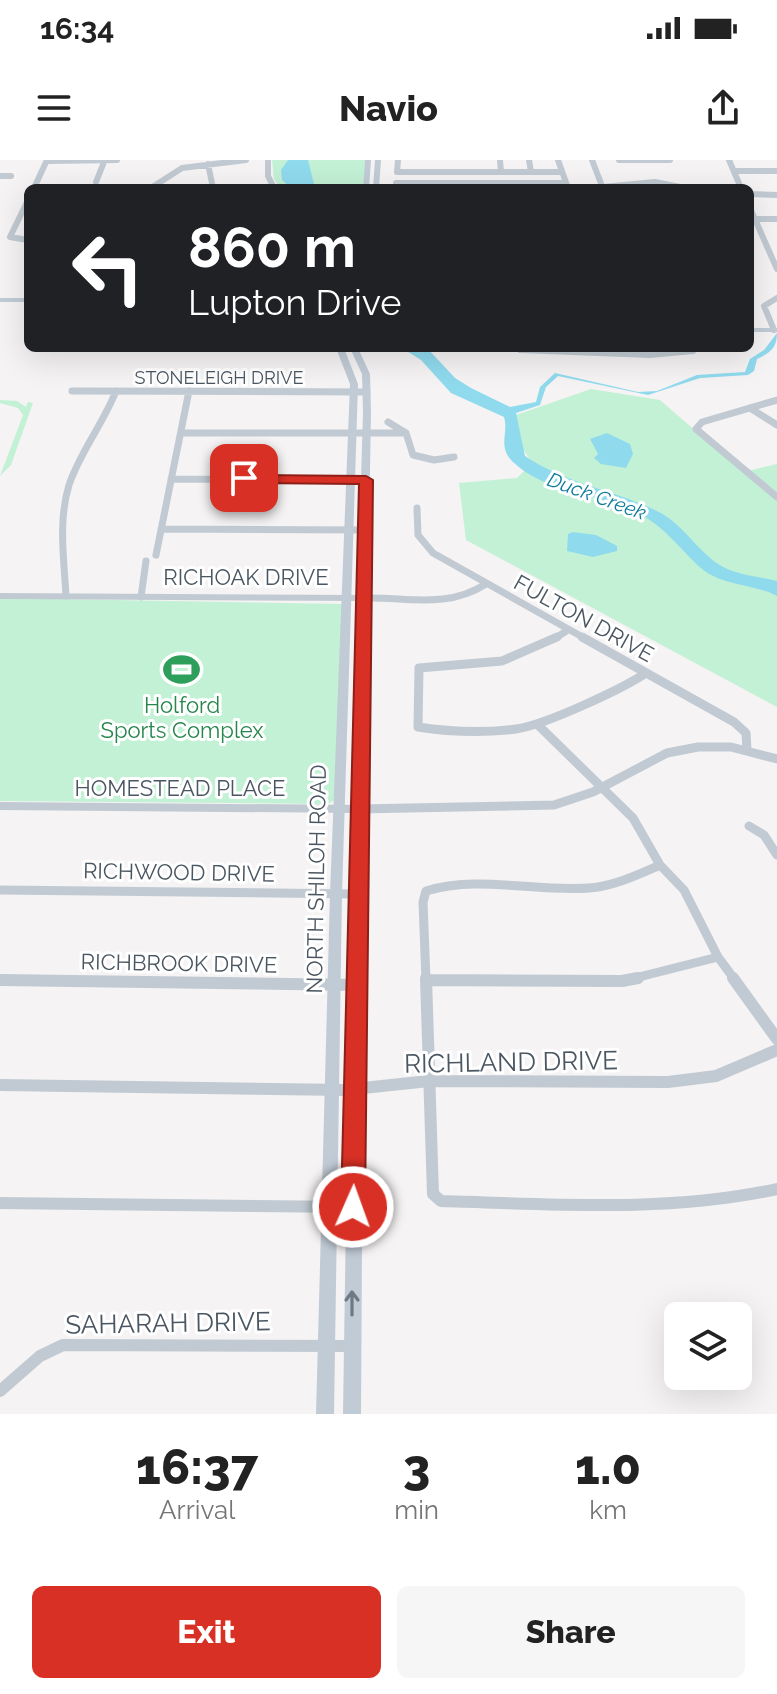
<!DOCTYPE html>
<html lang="en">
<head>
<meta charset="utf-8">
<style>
  :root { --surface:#fff; --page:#f6f6f6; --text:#222; --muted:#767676; --accent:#d93025 }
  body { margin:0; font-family:Raleway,sans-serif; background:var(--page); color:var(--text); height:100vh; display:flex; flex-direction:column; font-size:30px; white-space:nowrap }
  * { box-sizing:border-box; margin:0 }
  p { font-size:26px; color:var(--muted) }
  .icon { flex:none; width:44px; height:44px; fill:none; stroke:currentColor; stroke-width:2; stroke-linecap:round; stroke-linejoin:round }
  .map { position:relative; height:1254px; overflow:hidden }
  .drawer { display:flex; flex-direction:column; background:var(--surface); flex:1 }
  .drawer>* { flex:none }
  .banner { position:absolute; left:24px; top:24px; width:730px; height:168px; border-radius:12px; box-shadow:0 8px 32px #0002; background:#202124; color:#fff; overflow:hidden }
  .fabs { position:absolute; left:664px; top:1142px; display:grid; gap:16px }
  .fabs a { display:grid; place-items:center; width:88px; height:88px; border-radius:12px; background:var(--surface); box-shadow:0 8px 32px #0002; font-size:40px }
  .pin { position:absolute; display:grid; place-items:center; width:68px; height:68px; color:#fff; margin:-34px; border-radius:16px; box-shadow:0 4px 12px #0006 }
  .me { position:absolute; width:88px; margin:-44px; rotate:2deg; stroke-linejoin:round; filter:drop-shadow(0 0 6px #0008) }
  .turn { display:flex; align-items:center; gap:28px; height:168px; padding:0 32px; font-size:36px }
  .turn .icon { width:104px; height:104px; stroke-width:2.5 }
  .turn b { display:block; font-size:56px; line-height:68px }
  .eta { display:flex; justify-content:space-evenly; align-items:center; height:136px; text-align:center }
  .eta b { font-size:48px; font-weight:800; line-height:56px }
  .action { display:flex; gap:16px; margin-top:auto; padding:16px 32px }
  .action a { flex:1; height:92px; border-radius:12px; background:var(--accent); color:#fff; font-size:32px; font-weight:800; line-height:92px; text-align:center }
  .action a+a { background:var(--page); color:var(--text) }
  .status { display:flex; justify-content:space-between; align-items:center; height:56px; padding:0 40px; background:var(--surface); direction:ltr }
  .status svg { height:22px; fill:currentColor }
  header { display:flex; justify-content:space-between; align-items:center; height:104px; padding:0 32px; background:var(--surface); font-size:36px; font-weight:800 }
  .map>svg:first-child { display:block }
  .green { fill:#c3f1d5 }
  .water { fill:#90daee }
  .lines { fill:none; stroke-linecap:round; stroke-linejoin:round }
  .minor-far3 { stroke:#c1cad2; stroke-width:6 }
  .minor-far2 { stroke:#c1cad2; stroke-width:7 }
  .minor-far1 { stroke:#c1cad2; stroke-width:9 }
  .minor { stroke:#c1cad2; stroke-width:12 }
  .tertiary { fill:#c1cad2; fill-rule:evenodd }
  .secondary { fill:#c1cbd6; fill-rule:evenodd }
  .oneway { stroke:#6e7984 }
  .route { fill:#d93025; stroke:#8d1f18; stroke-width:2 }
  .labels { text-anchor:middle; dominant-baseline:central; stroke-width:6; stroke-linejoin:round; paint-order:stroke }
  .far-street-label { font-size:18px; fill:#4a5661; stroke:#fff }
  .far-water-label { font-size:20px; font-style:italic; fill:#0c7c9b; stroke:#fff }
  .street-label { font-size:22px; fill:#4a5661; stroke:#fff }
  .leisure-label { font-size:22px; fill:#27864d; stroke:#fff }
  .near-street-label { font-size:26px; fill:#4a5661; stroke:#fff }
</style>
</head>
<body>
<div class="status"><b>16:34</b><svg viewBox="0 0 49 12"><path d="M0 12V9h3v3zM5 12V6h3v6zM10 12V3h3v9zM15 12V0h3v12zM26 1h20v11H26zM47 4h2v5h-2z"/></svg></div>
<header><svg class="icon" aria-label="menu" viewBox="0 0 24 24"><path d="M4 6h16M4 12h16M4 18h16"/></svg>Navio<svg class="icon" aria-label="share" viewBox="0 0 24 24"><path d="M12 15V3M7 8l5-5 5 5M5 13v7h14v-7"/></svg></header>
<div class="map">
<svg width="777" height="1254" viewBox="0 0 777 1254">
  <rect width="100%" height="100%" fill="#f5f3f3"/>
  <path class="green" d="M272,0H365L363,28H280L274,19Z
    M591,229L660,240L743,312L777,304V547L466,380L459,323L517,318L532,303L515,276L516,255Z
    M0,240L17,241L26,247L28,242L33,243L11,305L0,316L23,255L18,248L0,243Z
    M0,438L343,444L334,640L328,644L0,641Z"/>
  <path class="water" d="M288,0H308L315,28H291L282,20L281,10Z
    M777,173C777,188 770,193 757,199L754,211L748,215L700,218L648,235L558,216L546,227L540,245L516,253L525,296C564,323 614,330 657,351C683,364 695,388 718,404C735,415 757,416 777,421V436C754,424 723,426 702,409C677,387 665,365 632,350C595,333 544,332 513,302C497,287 509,273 504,257L451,233L421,200L402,188H427L455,218L471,228L510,247L536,242L540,227L555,213L638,232L657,231L697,215L745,212L750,199L764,190Z
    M607,273L630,284L633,294L626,308L601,304L594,298L598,294L590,279Z
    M573,372L596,375L617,386V391L593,397L567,391L568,374Z"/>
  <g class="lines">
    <path class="minor-far3" d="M268,0V16L274,28
      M398,0L397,12H561
      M500,0L501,12
      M529,0L531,12
      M558,0L568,28
      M592,0L602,26
      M619,0H670
      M729,0L741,28
      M47,1L117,0
      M208,4L213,28
      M734,11H777
      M0,16H11
      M96,22L104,2
      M396,23H564
      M34,28L47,0
      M151,28L182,8L246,0
      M593,28L655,22L685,28
      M750,34L777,35
      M28,40L10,77L28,80
      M750,48L777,109
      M755,59H777
      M774,170L764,146L777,138
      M520,190L650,195L693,191"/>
    <path class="minor-far2" d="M72,231L367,232
      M777,240L702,262L696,269L777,337
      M750,248L777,265
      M388,262L406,273L413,295L434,300L454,297
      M181,273H406
      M171,319L366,320
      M417,348L418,375L433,393L586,479
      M161,369L366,370
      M156,395L189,231
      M66,436C64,399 58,361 69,325C80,292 103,264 116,231
      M141,437L146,401
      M365,438C408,437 447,449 486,424
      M554,479L568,470"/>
    <path class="minor-far1" d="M557,477L502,501L419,508L418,567C450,572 484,573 516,569C545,565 622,529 646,513
      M582,477L734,562L746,573L747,590
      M537,564L633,658L660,705L684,730L718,797L735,820
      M359,649L554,645L593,632L667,593L698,587H731L777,599
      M749,666L764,675L777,695
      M0,730L358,734
      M426,820L423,742L426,731C478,715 535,732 589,728C614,726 637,715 660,705
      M427,820H435
      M627,820L718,797"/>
    <path class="minor" d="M426,818L433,1034L441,1041C554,1044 666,1053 777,1029
      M733,818L777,879
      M0,820L358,825
      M427,820L622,821L638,818
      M0,925L344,930L429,921L668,922L716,916L777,890
      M0,1043L353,1047
      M0,1231L40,1196L63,1185L352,1186"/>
    <path class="tertiary" d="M0,433L365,435L370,438L365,441L0,439Z
      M0,642L359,645L363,646L365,649L363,652L359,653L0,650Z"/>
    <path class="secondary" d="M365,0H371L369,28H363Z
      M375,0H381L379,28H373Z
      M0,138H28V142H0Z
      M750,168H777V172H750Z
      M336,188H344L358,224L342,734L334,1254H316L330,734L350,224Z
      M350,188H358L370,214L371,252L365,595L361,1254H343L353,595L363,252L362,214Z"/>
  </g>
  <defs><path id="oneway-shaft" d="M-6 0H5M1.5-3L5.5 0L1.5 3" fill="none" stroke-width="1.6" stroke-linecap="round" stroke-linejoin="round" transform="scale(2)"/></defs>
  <use class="oneway" href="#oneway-shaft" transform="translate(352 1143) rotate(-90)"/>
  <path class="route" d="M239,315L366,316L373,320L365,1047L361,1055L353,1059L345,1055L341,1047L359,324L244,323L237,318Z"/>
  <defs>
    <symbol id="stadium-bare" viewBox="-9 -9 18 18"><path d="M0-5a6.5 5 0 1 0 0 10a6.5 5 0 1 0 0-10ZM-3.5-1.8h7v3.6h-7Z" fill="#2e9e5b" stroke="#fff" stroke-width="2.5" paint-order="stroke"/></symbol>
  </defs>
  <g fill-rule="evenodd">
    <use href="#stadium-bare" x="156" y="484" width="51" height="51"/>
  </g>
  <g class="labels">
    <g class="far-street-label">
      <text x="219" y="217">STONELEIGH DRIVE</text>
    </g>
    <g class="far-water-label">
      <text transform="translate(597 336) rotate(20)">Duck Creek</text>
    </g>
    <g class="street-label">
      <text x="246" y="417">RICHOAK DRIVE</text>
      <text transform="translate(584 458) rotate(29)">FULTON DRIVE</text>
      <text x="180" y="628">HOMESTEAD PLACE</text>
      <text transform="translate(179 712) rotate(1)">RICHWOOD DRIVE</text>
      <text transform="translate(316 719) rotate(-89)">NORTH SHILOH ROAD</text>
      <text transform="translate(179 803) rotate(1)">RICHBROOK DRIVE</text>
    </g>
    <g class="leisure-label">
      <text x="182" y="545">Holford<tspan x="182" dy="25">Sports Complex</tspan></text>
    </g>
    <g class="near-street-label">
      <text transform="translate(511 902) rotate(-1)">RICHLAND DRIVE</text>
      <text transform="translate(168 1163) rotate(-1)">SAHARAH DRIVE</text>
    </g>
  </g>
</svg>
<div class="fabs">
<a><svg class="icon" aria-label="layers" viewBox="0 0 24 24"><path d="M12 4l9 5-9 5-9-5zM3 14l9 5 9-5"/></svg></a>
</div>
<div class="pin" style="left:244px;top:318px;background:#d93025"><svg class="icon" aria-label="arrive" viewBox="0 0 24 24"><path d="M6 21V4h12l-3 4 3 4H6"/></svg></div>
<svg class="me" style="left:353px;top:1047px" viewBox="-20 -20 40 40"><circle r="17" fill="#d93025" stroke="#fff" stroke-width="3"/><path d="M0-11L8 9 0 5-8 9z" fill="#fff"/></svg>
<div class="banner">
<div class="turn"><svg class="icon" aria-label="left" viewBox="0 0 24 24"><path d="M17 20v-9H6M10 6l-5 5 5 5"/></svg><div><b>860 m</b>Lupton Drive</div></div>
</div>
</div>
<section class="drawer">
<div class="eta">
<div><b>16:37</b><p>Arrival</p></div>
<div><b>3</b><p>min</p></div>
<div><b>1.0</b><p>km</p></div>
</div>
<div class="action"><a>Exit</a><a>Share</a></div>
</section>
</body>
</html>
